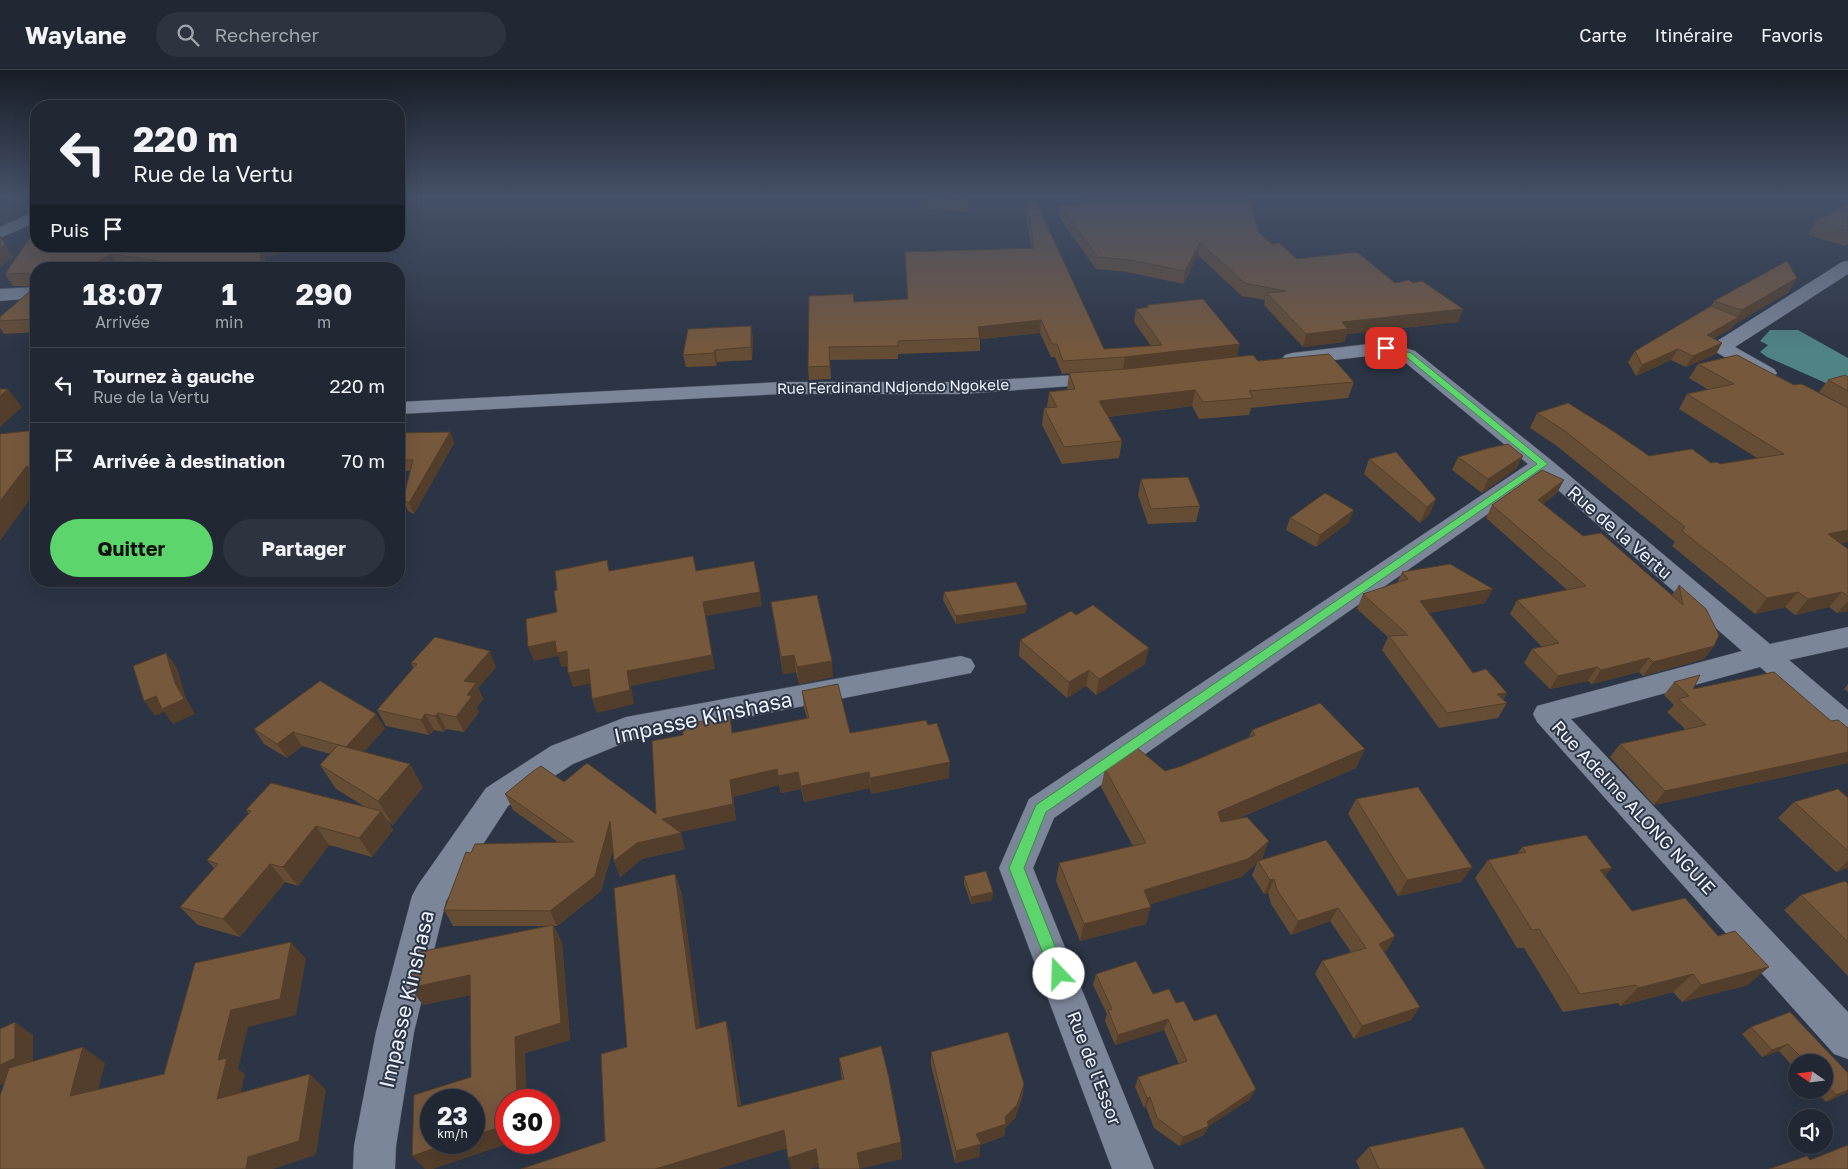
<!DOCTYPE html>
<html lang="fr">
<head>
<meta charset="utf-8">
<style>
  :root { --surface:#212834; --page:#2d3440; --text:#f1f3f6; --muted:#a2a6ac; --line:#3e444f; --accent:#5dd56d }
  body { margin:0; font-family:"Golos Text",sans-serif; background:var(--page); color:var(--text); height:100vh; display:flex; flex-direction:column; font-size:19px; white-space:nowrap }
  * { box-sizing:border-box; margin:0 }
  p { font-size:16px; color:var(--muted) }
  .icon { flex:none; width:28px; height:28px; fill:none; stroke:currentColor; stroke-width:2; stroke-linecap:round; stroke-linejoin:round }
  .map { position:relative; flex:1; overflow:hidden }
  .sheet { position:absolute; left:30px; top:192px; width:375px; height:325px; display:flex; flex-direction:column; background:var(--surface); border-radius:20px; box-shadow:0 5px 20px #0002,0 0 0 1px var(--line) }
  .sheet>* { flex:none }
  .banner { position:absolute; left:30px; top:30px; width:375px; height:152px; border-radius:20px; box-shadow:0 5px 20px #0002,0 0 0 1px var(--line); background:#212834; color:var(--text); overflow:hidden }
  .needle { width:32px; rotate:284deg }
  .tools { position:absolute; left:1788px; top:984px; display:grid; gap:10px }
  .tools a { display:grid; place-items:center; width:45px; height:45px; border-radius:50%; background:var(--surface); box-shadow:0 5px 20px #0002,0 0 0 1px var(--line); font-size:25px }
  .speed { position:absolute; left:420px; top:1019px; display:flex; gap:10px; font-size:25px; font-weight:700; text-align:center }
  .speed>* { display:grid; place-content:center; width:65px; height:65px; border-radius:50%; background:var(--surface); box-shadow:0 5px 20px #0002,0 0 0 1px var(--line); line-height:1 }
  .speed small { font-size:12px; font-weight:400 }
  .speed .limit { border:8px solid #d22; background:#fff; color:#111 }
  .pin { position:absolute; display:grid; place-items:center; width:42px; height:42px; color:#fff; margin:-21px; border-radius:10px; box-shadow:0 2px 8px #0006 }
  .me { position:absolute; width:55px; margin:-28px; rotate:339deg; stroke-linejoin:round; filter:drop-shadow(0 0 4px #0008) }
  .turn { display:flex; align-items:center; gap:18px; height:105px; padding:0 20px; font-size:22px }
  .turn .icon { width:65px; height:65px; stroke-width:2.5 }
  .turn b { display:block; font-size:35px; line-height:42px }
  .then { display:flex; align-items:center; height:48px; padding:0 20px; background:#0003; gap:10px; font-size:19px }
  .eta { display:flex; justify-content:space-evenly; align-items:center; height:85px; text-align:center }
  .eta b { font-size:30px; font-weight:700; line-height:35px }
  .action { display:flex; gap:10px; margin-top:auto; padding:10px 20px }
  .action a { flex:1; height:58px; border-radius:30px; background:var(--accent); color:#111; font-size:20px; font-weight:700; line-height:58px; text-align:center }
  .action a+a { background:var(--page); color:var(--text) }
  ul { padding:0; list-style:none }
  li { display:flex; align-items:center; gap:15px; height:75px; padding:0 20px; border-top:1px solid var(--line) }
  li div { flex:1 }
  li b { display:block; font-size:19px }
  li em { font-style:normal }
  header { display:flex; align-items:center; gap:30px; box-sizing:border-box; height:70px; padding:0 25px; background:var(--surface); border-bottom:1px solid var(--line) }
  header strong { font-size:24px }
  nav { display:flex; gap:28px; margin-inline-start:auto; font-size:18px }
  .search { width:350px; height:45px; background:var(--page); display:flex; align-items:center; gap:12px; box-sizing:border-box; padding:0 18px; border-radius:28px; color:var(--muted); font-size:19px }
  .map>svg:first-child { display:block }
  .water { fill:#4f8384 }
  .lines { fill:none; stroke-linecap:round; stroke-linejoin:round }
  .minor-casing { stroke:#48505e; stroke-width:1 }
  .minor { fill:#7b8699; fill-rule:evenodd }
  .wall { fill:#654c34 }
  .shaded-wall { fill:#533e2b }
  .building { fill:#76583d; stroke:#533e2b }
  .route { fill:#5dd56d; stroke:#3c8a47 }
  .labels { text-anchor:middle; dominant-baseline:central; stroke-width:4; stroke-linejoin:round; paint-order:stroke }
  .far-street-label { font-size:15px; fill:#eef4ff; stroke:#2c3545 }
  .street-label { font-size:18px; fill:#eef4ff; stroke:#2c3545 }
  .near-street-label { font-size:21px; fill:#eef4ff; stroke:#2c3545 }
</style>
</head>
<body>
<header>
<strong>Waylane</strong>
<div class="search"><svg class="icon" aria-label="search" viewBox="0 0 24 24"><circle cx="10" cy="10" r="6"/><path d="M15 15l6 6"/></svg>Rechercher</div>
<nav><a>Carte</a><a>Itinéraire</a><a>Favoris</a></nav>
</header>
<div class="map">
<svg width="1848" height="1099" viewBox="0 0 1848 1099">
  <rect width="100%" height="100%" fill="#2c3545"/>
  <path class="water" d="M1770,260H1798L1848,288V308L1828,314L1767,287L1760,282L1768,275L1760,271Z"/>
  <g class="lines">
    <defs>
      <path id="minor" d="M36,141V152L0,168V157Z
        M1848,191V204L1735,277L1774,299L1777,303L1774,307L1767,309L1760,307L1714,281L1711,277L1714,273L1842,192Z
        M36,217V228L0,231V219Z
        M1386,272L1415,281L1551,390L1770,574L1848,557V577L1789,590L1848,640V669L1837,665L1760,597L1571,649L1848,942V989L1834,984L1537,652L1533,644L1537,636L1548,633L1742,581L1542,406L1054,748L1033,798L1154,1099H1112L999,798L1029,729L1528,394L1401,289L1385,284L1292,295L1285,293L1282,289L1285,285L1292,283Z
        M1106,303L1113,305L1116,309L1113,313L962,324H782L399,344V332L782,312H962Z
        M961,586L971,589L975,596L971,603L631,670L573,694L508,736L446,831L414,962L396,1076L395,1099H353L354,1076L376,962L412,826L418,815L486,718L551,676L626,647Z"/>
    </defs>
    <use href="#minor" class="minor-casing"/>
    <use href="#minor" class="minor"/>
  </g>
  <path class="wall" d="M925,127H974L967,142L925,138Z
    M1026,127H1034L1104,279L1151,276L1134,252L1136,239L1147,238V235L1237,287L1354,312L1348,328L1251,338L1249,345L1199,349L1192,336L1108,347L1122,371L1119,388L1062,394L1042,355L1044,338H1047L1049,322L1067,320L1069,303L1062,304L1055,287H1051L1040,263L980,269V281L898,284V289L830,290L831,309L809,310L808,297L854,232L907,229L905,182L1031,178L1025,137Z
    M1060,136L1258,162L1272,174L1297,189L1395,213H1413L1463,239L1458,252L1347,264L1344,272L1303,277L1264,235L1265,230L1242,226L1198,185L1183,214L1128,202L1096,199L1059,147Z
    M1848,136V174L1845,176L1808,165L1816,151Z
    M36,159L291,182L266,186V199H136L118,196L36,199V262L4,264L0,258V247L36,216H13L5,204Z
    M1789,222L1735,254L1732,258L1714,268L1722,273L1716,284L1686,297L1671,290L1636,306L1628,292L1635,281L1711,237L1714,231Z
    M751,256L753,268L752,290L717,292L716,296L686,297L683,285Z
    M1737,285L1840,474L1848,479V541L1837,543L1829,537L1795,545L1785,537L1755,544L1672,476L1675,472L1557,376L1530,358L1537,343L1649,386L1720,394L1757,388L1679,339L1687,324L1709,320L1689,308L1698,294Z
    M1848,307V338L1819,322L1828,310Z
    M450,362L454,373L414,444L408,441L403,430L410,401H399V363Z
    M1523,386L1516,399L1482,423L1452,400L1458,387Z
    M1369,389L1436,429L1429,445L1420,453L1364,404Z
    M1141,409L1200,436L1196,452L1148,454L1138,425Z
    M1557,423L1543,434L1583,466L1672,525L1679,515L1714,576L1704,589L1643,606L1639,602L1592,614L1588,611L1550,619L1524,593L1532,579L1542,577L1510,544L1517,530L1567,520L1486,448L1492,435Z
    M1290,448L1349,452L1316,477L1286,460Z
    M1402,502L1485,533L1428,543L1473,603L1507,623L1503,630L1507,633L1498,648L1439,658L1382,580L1388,567L1357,539L1363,524L1397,513Z
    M944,522L1026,543L956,554L943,530Z
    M771,532L833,607L799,614L796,602L783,604Z
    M1020,570L1145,594L1096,625L1086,616L1067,628L1019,586Z
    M411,593L496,597L478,618L483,629L477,637L479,642L464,662L446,659L443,662L434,660L429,665L386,656L377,640L413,598Z
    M1674,612L1693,619L1831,651L1848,658V693L1654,735L1610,687L1620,674L1686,660L1667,642L1674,635L1664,625Z
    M1848,614V622L1844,619Z
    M802,621L850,663L928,655L949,708L871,724L870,718L804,732L801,719L781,723L779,715L733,727L736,750L680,762L685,779L642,789L620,807L614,791L613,780L601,821L557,856H554L562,873L570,970L525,983L506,1072H512L432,1099H425L471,1007L470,925L423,935L545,856H453L444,840L471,783L558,772L513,740L505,724L564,712L656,744L733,663L807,648L804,638Z
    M385,658L364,682L423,717L393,755L388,751L393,760L372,787L329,775L298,816L285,812L240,867L198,855L180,837L214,798L207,790L249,744L246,740L365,737L336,719L320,695L330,684L302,676L287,688L264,674L254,659Z
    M1252,660L1356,698L1235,750L1262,789L1260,790L1395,866L1387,880L1383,881L1411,950L1354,969L1315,904L1322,891L1351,882L1330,851L1291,865L1271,834L1268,823L1264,824L1252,805L1257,793L1241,807L1150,834L1146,854L1080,871L1056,811L1059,793L1133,776L1101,717L1105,699L1165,701L1182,696L1249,667Z
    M1848,728V798L1836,802L1778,748L1794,732Z
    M1356,729L1472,797L1461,812L1398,826L1348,744Z
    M1522,777L1612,798L1605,806L1632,841L1748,915L1682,932L1673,922L1620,936L1618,933L1563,942L1524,878H1517L1475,808L1488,790L1517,784Z
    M675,804L682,825L700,958L726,951L731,970L741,1036L842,1010L839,988L901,1072L902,1089L818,1097L786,1078L717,1099H521L605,1071L627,977Z
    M964,806L993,822L992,830L971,834L964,814Z
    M1848,814V906L1784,840L1801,825Z
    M1096,904L1176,933L1194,951L1250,1029L1209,1056L1204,1065L1179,1076L1154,1058L1146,1037L1144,1038L1135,1017L1138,1007L1179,994L1164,960L1115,975L1105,951L1107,944L1093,915Z
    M1790,942L1848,1022L1826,1032L1815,1020H1824V992H1796V1000L1779,981L1762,987L1742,964L1751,957Z
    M931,982L1024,1014L1022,1028L1015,1048L1005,1058L1004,1066L980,1075L979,1087L955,1093L931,995Z
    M1369,1077L1485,1099H1360L1356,1091Z"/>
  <path class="shaded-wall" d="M968,127H974L967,142V130Z
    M0,166L13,187L0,197Z
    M1200,173L1198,185L1183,214L1185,201Z
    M261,176H292L291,182L266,186V199H260Z
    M111,184L118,196L113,199H90L99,191Z
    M1797,208L1789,222L1735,254L1732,258L1700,276L1707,265L1737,248L1742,240Z
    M1463,239L1458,252L1347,264L1344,272L1303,277L1306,264L1342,252Z
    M1041,250L1040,263L980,269L978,257Z
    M751,256L753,268L752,290L751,277Z
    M1722,273L1716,284L1686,297L1693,286Z
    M1240,274L1237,287L1123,300L1125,287Z
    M1678,279L1671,290L1636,306L1642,295Z
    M715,280L717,292L716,296L714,283Z
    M8,319L22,337L0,357V326Z
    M1195,320L1192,336L1097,348L1099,331Z
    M450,362L454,373L414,444L409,433Z
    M1523,386L1516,399L1482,423L1488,409Z
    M36,389V421L0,471V431L26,397Z
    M1564,410L1557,423L1531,443L1538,430Z
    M1436,429L1429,445L1420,453L1427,437Z
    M1354,440L1349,452L1316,477L1320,465Z
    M1848,460V472L1815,480L1828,464Z
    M1493,519L1485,533L1413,546L1420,531Z
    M760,522L762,536L706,546L715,599L631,616L634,634L597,643L592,629L627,601L703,532Z
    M1798,522L1785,537L1755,544L1767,528Z
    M1842,522L1829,537L1795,545L1808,529Z
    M1848,531V541L1837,543Z
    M1027,535L1026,543L956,554V546Z
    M555,571L567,581L572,595L562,597L558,586L534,591L528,577Z
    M1714,576L1704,589L1643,606L1653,592Z
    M1149,578L1145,594L1096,625L1099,609Z
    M490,581L496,597L478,618L483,629L477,637L479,642L464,662L456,647L467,625L464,611Z
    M166,583L177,598L186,628L195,644L173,654L164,642L155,646L144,631L175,613Z
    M794,585L796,602L783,604L781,587Z
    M1649,588L1639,602L1592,614L1601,600Z
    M832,591L833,607L799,614L797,597Z
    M1597,597L1588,611L1550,619L1558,606Z
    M589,599L594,613L573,617L568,603Z
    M1089,600L1086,616L1067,628L1069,612Z
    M1507,623L1500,635L1497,624Z
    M438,643L446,659L443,662L435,646Z
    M376,644L385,658L355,692L346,677Z
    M425,644L434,660L429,665L421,650Z
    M293,662L302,676L287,688L277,674Z
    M1365,679L1356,698L1211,760L1218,742Z
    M1848,682V693L1654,735L1665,721Z
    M950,692L949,708L871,724L870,708Z
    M410,694L423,717L393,755L378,731Z
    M777,699L779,715L733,727L736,750L667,765L662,749L730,710Z
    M798,702L801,719L781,723L778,706Z
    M869,702L870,718L804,732L801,716Z
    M381,741L393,760L372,787L359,768Z
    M610,751L616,768L601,821L557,856L550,841Z
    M316,756L329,775L298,816L283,797Z
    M681,763L685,779L642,789L620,807L614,791L637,773Z
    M1269,771L1262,789L1259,792L1258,791L1257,793L1241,807L1139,838L1144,820Z
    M1848,791V798L1836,802Z
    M270,794L285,812L240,867L223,849Z
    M1472,797L1461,812L1398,826L1407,810Z
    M1612,798L1596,816L1600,800Z
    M675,804L682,825L703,978L696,959Z
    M1274,809L1268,823L1264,824L1270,810Z
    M993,822L992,830L971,834V827Z
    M1151,837L1146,854L1080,871L1084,854Z
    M1338,838L1330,851L1291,865L1298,851Z
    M553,855L562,873L570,970L525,983L527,1030H517L515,967Z
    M1395,866L1387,880L1370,888L1379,874Z
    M291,872L306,889L296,945L248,957L238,999L245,1004L236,1044L217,1029L218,990L231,940Z
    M1769,897L1748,915L1682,932L1701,915Z
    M1693,904L1673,922L1620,936L1638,918Z
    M470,905L481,923L423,935L410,918Z
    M1420,937L1411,950L1354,969L1362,956Z
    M1168,949L1164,960L1115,975L1118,965Z
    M726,951L731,970L743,1055L738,1037Z
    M15,952L33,965V1000L0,1015V995Z
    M1788,974L1779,981L1762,987L1772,980Z
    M83,977L105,993L93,1041L70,1026Z
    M310,1004L326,1020L316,1085L273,1099H246L248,1087Z
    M1024,1014L1022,1028L1015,1048L1005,1058L1004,1066L980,1075L979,1087L955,1093L956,1081L976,1064L1005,1047Z
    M1256,1019L1250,1029L1209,1056L1204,1065L1179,1076L1183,1067Z
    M1848,1020V1022L1826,1032L1836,1025Z
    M1150,1027L1146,1037L1144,1038L1147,1028Z
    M506,1055V1072H512L432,1099H425L412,1086L453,1072H474V1066Z
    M784,1060L788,1078L717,1099H655Z
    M901,1072L902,1089L859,1099L857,1083Z
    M816,1079L819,1096L810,1099H791L788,1088Z"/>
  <path class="building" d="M942,127H968L967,130Z
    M1026,127H1034L1104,279L1162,275L1136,239L1149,237L1147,235L1203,229L1240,274L1125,287L1063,291L1057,274H1052L1041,250L978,257L980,268L898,271V276L829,277L830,296L808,297L809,226L853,224L854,232L908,229L905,182L1034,178Z
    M1082,127H1250L1258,162L1272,174L1279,173L1297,189L1357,182L1395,213L1409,210L1413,213L1422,211L1463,239L1342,252L1348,259L1306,264L1267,223L1285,221L1245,213L1200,173L1185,201L1130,190L1098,187L1060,136L1080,135Z
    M1847,135L1848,136V161L1816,151Z
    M36,159V176H261L260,199H215L111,184L99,191L90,199H36V207L30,206L28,203L5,204Z
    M0,166L5,174L0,178Z
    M1787,191L1797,208L1742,240L1714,231Z
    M36,216V248L34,249L0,251V247Z
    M1711,236L1739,247L1707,265L1722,273L1693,286L1678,279L1642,295L1635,281Z
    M751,256V277L715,280L714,283L683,285L688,259Z
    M1329,284L1354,312L1249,321L1253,328L1203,332L1195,320L1099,331L1122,371L1064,377L1044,338L1057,337L1049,322L1075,319L1069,303L1126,299L1253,285L1258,291Z
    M1737,285L1794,315L1802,314L1848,338V460L1828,464L1848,479V526L1842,522L1808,529L1798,522L1767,528L1682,461L1685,457L1565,361L1537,343L1568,333L1613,361L1649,386L1692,379L1711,393L1717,392L1720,394L1784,384L1687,324L1734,314L1698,294Z
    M1845,305L1848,307V321L1828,310Z
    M0,319H8L0,326Z
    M36,360V389L30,396L26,397L0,431V364Z
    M450,362L409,433L403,430L413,390H399V363Z
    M1508,374L1523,386L1488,409L1458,387L1489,378Z
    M1396,382L1436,429L1427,437L1369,389Z
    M1542,400L1564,410L1538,430L1583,466L1601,463L1683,535L1679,515L1706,539L1719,565L1714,576L1653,592L1649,588L1601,600L1597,597L1558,606L1532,579L1559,573L1517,530L1586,516L1492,435Z
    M1188,407L1200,436L1151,439L1141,409Z
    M1325,423L1354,440L1320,465L1290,448Z
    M693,486L696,501L754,491L760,522L703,532L712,585L627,601L630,620L592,629L589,599L568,603L567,581L557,583L555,571L528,577L526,549L557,542L554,521L557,520L555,501L607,490L609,501Z
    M1450,494L1493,519L1420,531L1473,603L1486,599L1507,623L1497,624L1507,633L1447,643L1389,566L1408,565L1363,524L1408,509L1402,502Z
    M1016,512L1027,535L956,546L944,522Z
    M817,525L832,591L797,597L794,585L781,587L771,532Z
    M1093,535L1149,578L1099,609L1089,600L1069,612L1020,570L1071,541L1076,545Z
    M435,567L490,581L464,611L476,613L467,625L472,626L456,647L438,643L435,646L425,644L421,650L377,640L417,594L411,593Z
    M166,583L175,613L184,629L162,639L156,626L144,631L133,596Z
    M1774,602L1831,651L1838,650L1848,658V682L1665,721L1620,674L1706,655L1678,629L1689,626L1674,612L1700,605L1693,619Z
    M320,611L376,644L346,677L293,662L277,674L254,659Z
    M838,614L850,663L926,650L928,655L937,653L950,692L870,708L869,702L801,716L798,702L778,706L777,699L730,710L733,734L662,749L681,763L637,773L614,791L610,751L595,806L550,841L444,840L466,782L471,783L475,774L574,772L505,724L532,702L541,696L564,712L587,693L656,744L652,671L683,665L682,655L730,646L732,663L809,648L802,621Z
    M1320,633L1365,679L1218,742L1221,752L1247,747L1269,771L1248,789L1144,820L1151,837L1084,854L1059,793L1146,773L1105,699L1136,677L1165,701L1182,696L1255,665L1252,660Z
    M338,675L410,694L378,731L320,695Z
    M271,713L381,741L359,768L316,756L283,797L270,794L223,849L180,837L218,794L207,790L251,741L246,740Z
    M1418,717L1472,797L1407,810L1356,729Z
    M1838,719L1848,728V781L1794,732Z
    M1586,765L1612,798L1600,800L1632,841L1685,828L1718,866L1735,861L1769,897L1701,915L1693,904L1638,918L1636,915L1580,924L1539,859L1532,860L1488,790L1526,782L1522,777Z
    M1326,770L1395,866L1379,874L1420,937L1362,956L1322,891L1366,878L1338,838L1298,851L1277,820L1274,809L1270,810L1258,791Z
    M986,801L993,822L971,827L964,806Z
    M675,804L696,959L726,951L738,1037L844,1009L839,988L881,976L889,1008L901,1072L857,1083L860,1099H819L816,1079L788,1088L784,1060L655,1099H521L605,1071L601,984L627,977L614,818Z
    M1845,811L1848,814V872L1801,825Z
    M553,855L561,953L515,967L517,1030H506V1055L474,1066V1030H431V1072H453L412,1086L414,1025L471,1007L470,905L410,918L419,882Z
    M291,872L280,929L231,940L218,990L227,988L217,1029L310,1004L299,1071L248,1087L246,1099H0V1026L9,998L83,977L70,1026L164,1004L195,893Z
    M1136,891L1153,924L1169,919L1176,933L1184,931L1194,951L1216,944L1256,1019L1207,1052L1209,1056L1183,1067L1157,1048L1150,1027L1147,1028L1138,1007L1187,991L1168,949L1118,965L1108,940L1112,939L1096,904Z
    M1790,942L1848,1003V1020L1836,1025L1824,1012V992H1806L1788,974L1772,980L1751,957Z
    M15,952V988L0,995V959Z
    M1008,962L1024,1014L1017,1035L1005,1047L1006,1054L976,1064L981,1074L956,1081L931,982Z
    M1463,1057L1485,1099H1379L1369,1077Z
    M1848,1075V1099H1769L1807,1086L1810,1090Z"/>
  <linearGradient id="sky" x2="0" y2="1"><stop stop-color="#181d26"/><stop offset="0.45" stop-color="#455168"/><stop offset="1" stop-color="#455168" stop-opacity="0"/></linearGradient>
  <rect width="1848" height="281" fill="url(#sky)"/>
  <path class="route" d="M1383,276L1411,283L1548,394L1046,742L1024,798L1066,904L1064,909L1059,911L1053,909L1009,798L1036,735L1537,394L1405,286L1383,280Z"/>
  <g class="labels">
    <g class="far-street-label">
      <text transform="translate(893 316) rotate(-1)">Rue Ferdinand Ndjondo Ngokele</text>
    </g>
    <g class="street-label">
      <text transform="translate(1620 462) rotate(41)">Rue de la Vertu</text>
      <text transform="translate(1634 737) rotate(47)">Rue Adeline ALONG NGUIE</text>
      <text transform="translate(1095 998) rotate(69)">Rue de l'Essor</text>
    </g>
    <g class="near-street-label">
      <text transform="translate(703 647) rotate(-12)">Impasse Kinshasa</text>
      <text transform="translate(406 929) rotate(-77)">Impasse Kinshasa</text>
    </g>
  </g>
</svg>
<div class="tools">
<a><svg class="needle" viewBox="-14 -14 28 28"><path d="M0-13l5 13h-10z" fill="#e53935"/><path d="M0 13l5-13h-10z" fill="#a2a6ac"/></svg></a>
<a><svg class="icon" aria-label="sound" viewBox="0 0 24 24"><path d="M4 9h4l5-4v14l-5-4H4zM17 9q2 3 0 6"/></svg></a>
</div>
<div class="speed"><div>23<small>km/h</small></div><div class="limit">30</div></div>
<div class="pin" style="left:1386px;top:278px;background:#d93025"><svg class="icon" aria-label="arrive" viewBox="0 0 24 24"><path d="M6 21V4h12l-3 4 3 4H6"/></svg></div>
<svg class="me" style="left:1059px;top:904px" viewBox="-20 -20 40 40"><circle r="19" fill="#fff"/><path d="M0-13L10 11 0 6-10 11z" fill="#5dd56d"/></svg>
<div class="banner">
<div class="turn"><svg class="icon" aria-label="left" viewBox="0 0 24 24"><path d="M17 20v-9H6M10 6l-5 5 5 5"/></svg><div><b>220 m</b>Rue de la Vertu</div></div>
<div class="then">Puis<svg class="icon" aria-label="arrive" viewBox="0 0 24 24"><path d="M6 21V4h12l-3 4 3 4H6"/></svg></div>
</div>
<section class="sheet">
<div class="eta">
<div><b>18:07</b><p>Arrivée</p></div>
<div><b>1</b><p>min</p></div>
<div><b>290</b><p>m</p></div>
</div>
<ul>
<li><svg class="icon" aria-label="left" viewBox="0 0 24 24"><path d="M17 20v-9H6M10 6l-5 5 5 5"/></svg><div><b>Tournez à gauche</b><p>Rue de la Vertu</p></div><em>220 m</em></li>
<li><svg class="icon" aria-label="arrive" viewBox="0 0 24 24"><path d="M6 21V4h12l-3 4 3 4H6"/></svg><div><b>Arrivée à destination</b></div><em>70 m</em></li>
</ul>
<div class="action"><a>Quitter</a><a>Partager</a></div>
</section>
</div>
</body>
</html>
